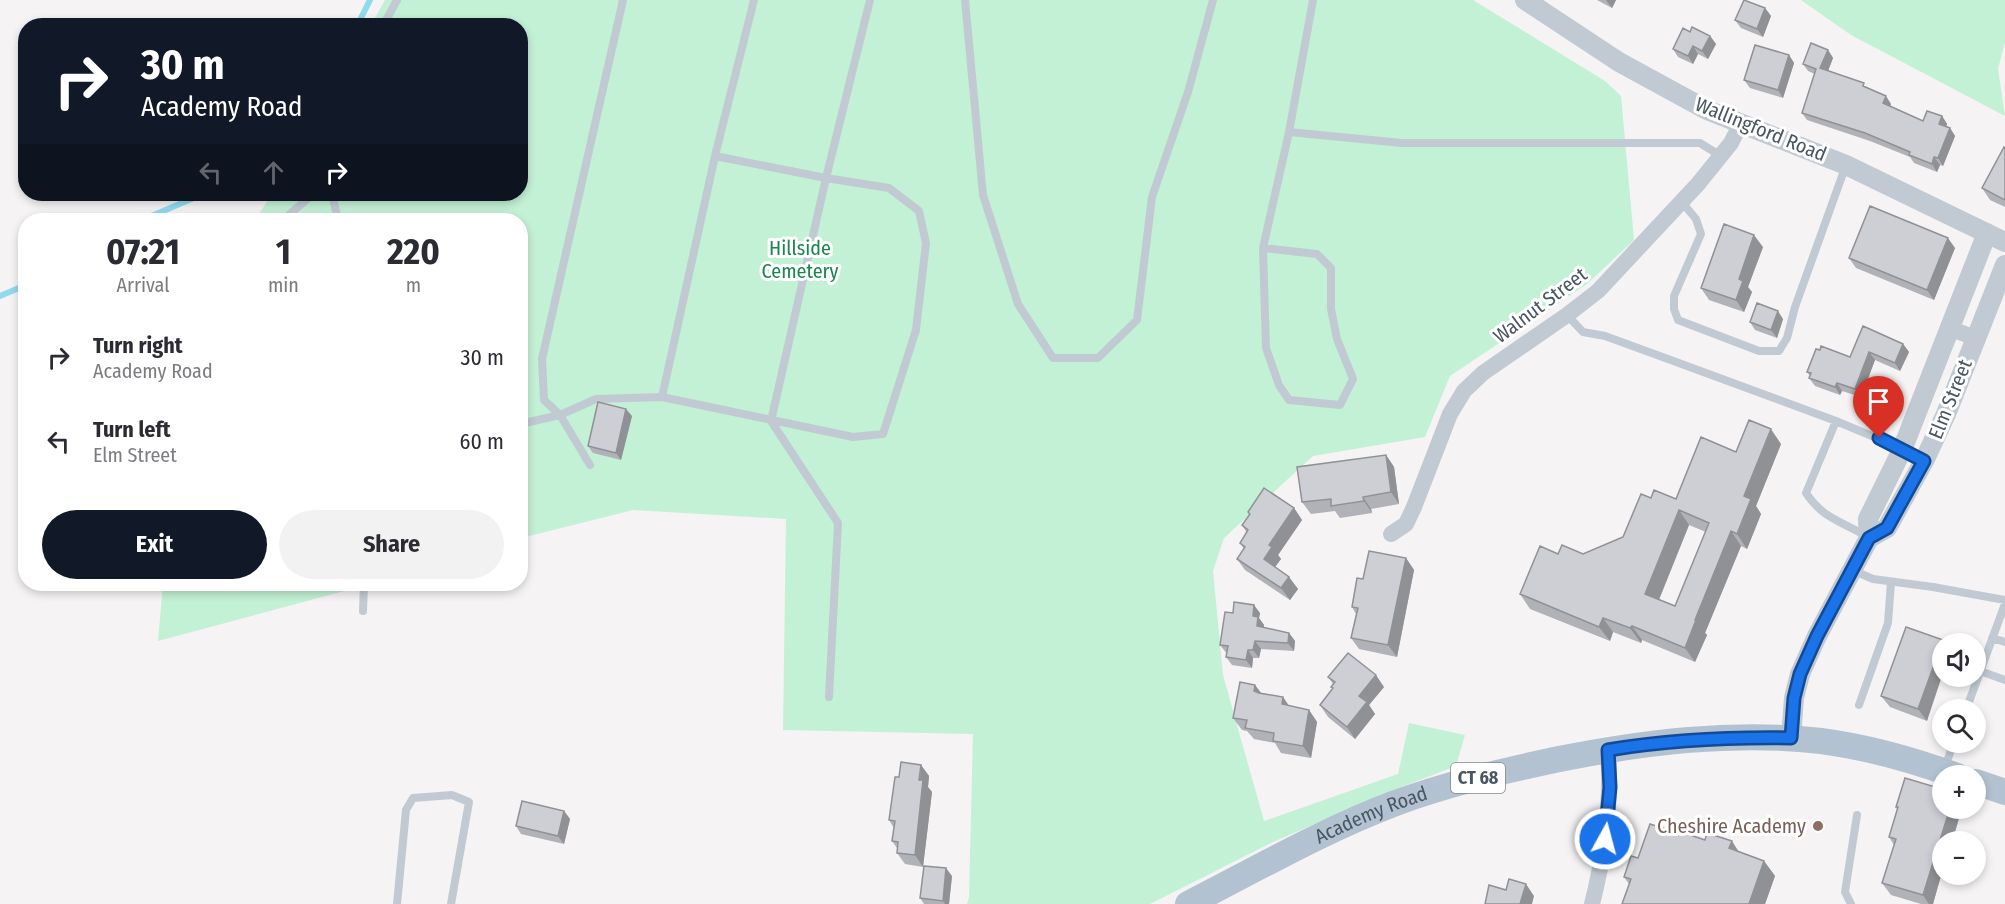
<!DOCTYPE html>
<html lang="en">
<head>
<meta charset="utf-8">
<style>
  :root { --surface:#fff; --page:#f2f2f3; --text:#2b2b33; --muted:#7c7c81; --accent:#111827 }
  body { margin:0; font-family:"Fira Sans Condensed",sans-serif; background:var(--page); color:var(--text); height:100vh; display:flex; flex-direction:column; font-size:22px; white-space:nowrap }
  * { box-sizing:border-box; margin:0 }
  p { font-size:20px; color:var(--muted) }
  .icon { flex:none; width:33px; height:33px; fill:none; stroke:currentColor; stroke-width:2; stroke-linecap:round; stroke-linejoin:round }
  .map { position:relative; flex:1; overflow:hidden }
  .sheet { position:absolute; left:18px; top:213px; width:510px; height:378px; display:flex; flex-direction:column; background:var(--surface); border-radius:24px; box-shadow:0 3px 9px #0003 }
  .sheet>* { flex:none }
  .hud { position:absolute; left:18px; top:18px; width:510px; height:183px; border-radius:24px; box-shadow:0 3px 9px #0003; background:#111827; color:#fff; overflow:hidden }
  .buttons { position:absolute; left:1932px; top:633px; display:grid; gap:12px }
  .buttons a { display:grid; place-items:center; width:54px; height:54px; border-radius:50%; background:var(--surface); box-shadow:0 3px 9px #0003; font-size:30px }
  .pin { position:absolute; display:grid; place-items:center; width:51px; height:51px; color:#fff; margin:-62px -26px; border-radius:50% 50% 50% 0; rotate:-45deg; box-shadow:0 0 6px #0007 }
  .pin .icon { rotate:45deg }
  .me { position:absolute; width:66px; margin:-33px; rotate:7deg; stroke-linejoin:round; filter:drop-shadow(0 0 4px #0008) }
  .turn { display:flex; align-items:center; gap:21px; height:126px; padding:0 24px; font-size:27px }
  .turn .icon { width:78px; height:78px; stroke-width:2.5 }
  .turn b { display:block; font-size:42px; line-height:51px }
  .lanes { display:flex; align-items:center; height:57px; padding:0 24px; background:#0003; justify-content:center; gap:30px; direction:ltr }
  .lanes .off { opacity:.35 }
  .eta { display:flex; justify-content:space-evenly; align-items:center; height:102px; text-align:center }
  .eta b { font-size:36px; font-weight:700; line-height:42px }
  .cta { display:flex; gap:12px; margin-top:auto; padding:12px 24px }
  .cta a { flex:1; height:69px; border-radius:36px; background:var(--accent); color:#fff; font-size:24px; font-weight:700; line-height:69px; text-align:center }
  .cta a+a { background:var(--page); color:var(--text) }
  ul { padding:0; list-style:none }
  li { display:flex; align-items:center; gap:18px; height:84px; padding:0 24px }
  li div { flex:1 }
  li b { display:block; font-size:22px }
  li em { font-style:normal }
  .map>svg:first-child { display:block }
  .green { fill:#c3f1d5 }
  .lines { fill:none; stroke-linecap:round; stroke-linejoin:round }
  .stream { stroke:#90daee; stroke-width:6 }
  .service { stroke:#c1cad2; stroke-width:8 }
  .minor { stroke:#c1cad2; stroke-width:16 }
  .tertiary { stroke:#c1cad2; stroke-width:20 }
  .primary { stroke:#b3c2d1; stroke-width:26 }
  .wall { fill:#b0b2b7; fill-rule:evenodd }
  .shaded-wall { fill:#909195 }
  .building { fill:#cdcfd5; stroke:#909195; stroke-width:1.5; fill-rule:evenodd }
  .route-casing { stroke:#114b97; stroke-width:15 }
  .route { stroke:#1a73e8; stroke-width:10 }
  .education-dot { fill:#8d6e63; stroke:#fff; stroke-width:2 }
  .labels { text-anchor:middle; dominant-baseline:central; stroke-width:6; stroke-linejoin:round; paint-order:stroke }
  .shield { fill:#fff; stroke:#808990; stroke-width:1.5 }
  .shield-label { font-size:18px; font-weight:bold; fill:#4a5661 }
  .street-label { font-size:20px; fill:#4a5661; stroke:#fff }
  .park-label { font-size:20px; fill:#17864f; stroke:#fff }
  .education-label { font-size:20px; fill:#785e54; stroke:#fff; text-anchor:end }
</style>
</head>
<body>
<div class="map">
<svg width="2005" height="904" viewBox="0 0 2005 904">
  <rect width="100%" height="100%" fill="#f5f3f3"/>
  <path class="green" d="M385,0H1473L1605,81L1621,96L1634,240L1587,284L1450,376L1425,437L1313,456L1224,538L1213,571L1223,675L1264,821L1398,774L1409,723L1465,735L1456,766L1386,793L1273,842L1150,904H967L969,897L973,734L783,730L786,519L633,510L521,538L520,220H255L272,194H520V26L371,25Z
    M1801,0H2005V42L1998,69L2005,116L1851,35Z
    M163,584H370L158,641Z"/>
  <g class="lines">
    <path class="stream" d="M357,26L370,0
      M142,220L203,194
      M0,296L26,285"/>
    <path class="service" d="M623,0L542,359L544,400L560,415L596,399L662,397L853,437L883,434L916,330L926,243L919,211L889,188L826,178L870,0
      M754,0L715,156L826,178L771,421L838,523L829,697
      M965,0L983,195L1018,304L1053,358H1098L1137,320L1152,197L1188,92L1213,0
      M1313,0L1289,132L1402,143H1700L1721,156
      M383,26L397,0
      M332,194L338,220
      M1681,201L1696,219L1701,234L1674,296V309L1678,320L1759,351H1779L1787,338L1795,307L1846,165
      M283,220L313,194
      M1263,248L1317,254L1331,268V309L1337,339L1353,379L1340,405L1289,400L1279,385L1266,348L1263,248L1289,132
      M1567,315L1583,332L1605,336L1668,359L1836,421L1879,439L1901,449
      M662,397L715,156
      M1836,421L1806,493C1824,520 1842,521 1868,537
      M520,424L560,415L590,465
      M1852,570L1873,579L1933,587L2005,600
      M363,611L364,584
      M1992,638L2005,642
      M1980,671L2005,680
      M1859,705L1888,623L1891,582
      M1966,710L2005,604
      M1945,767L1954,742
      M397,904L406,810L413,798L452,795L469,802L451,904
      M1851,904L1845,892L1857,815"/>
    <path class="minor" d="M1951,329L1976,338
      M1391,534L1406,524L1414,507L1450,414L1464,391L1483,373L1567,315L1598,291L1698,184L1731,143L1741,123
      M1592,904C1605,853 1612,803 1608,750"/>
    <path class="tertiary" d="M1525,0L1619,62L1707,110L1846,165L2005,242
      M1869,538L1868,519L1902,450L1987,233
      M1791,738L1794,698L1800,674L1817,636L1869,538L1887,528L1924,461L1946,414L2005,265"/>
    <g class="primary">
      <path d="M1976,782L2005,792"/>
      <path id="s1" d="M1188,904C1255,870 1322,831 1393,804C1446,784 1503,771 1559,759C1645,742 1733,731 1821,741C1867,747 1913,760 1957,776"/>
    </g>
  </g>
  <path class="wall" d="M1597,0H1616L1612,8Z
    M1765,8L1771,16L1763,37L1741,28L1735,20Z
    M1690,32L1710,36L1716,44L1708,59L1698,54L1693,64L1678,57L1673,49Z
    M1828,50L1833,58L1828,71L1867,87L1891,104L1890,106L1923,121L1942,116L1947,124L1946,127L1950,128L1955,136L1943,166L1940,165L1937,172L1914,163L1910,157L1870,141L1807,120L1802,113L1815,74L1808,71L1803,64Z
    M1789,55L1794,63L1783,98L1750,88L1744,80Z
    M2005,148V207L1990,200L1982,188Z
    M1763,247L1748,287L1752,292L1744,312L1709,300L1701,288Z
    M1955,248L1934,300L1856,268L1849,258Z
    M1783,319L1777,338L1755,330L1750,322Z
    M1903,344L1909,352L1900,371L1875,360L1861,397L1842,391L1840,395L1815,386L1809,378L1810,376L1807,372L1850,357Z
    M632,416L621,460L593,453L588,446Z
    M1781,444L1756,506L1761,514L1747,549L1741,546L1705,633L1707,635L1695,662L1642,640L1641,643L1613,632L1610,641L1530,609L1520,594L1558,554H1583L1623,537L1651,498L1676,499L1736,452ZM1689,525L1706,532L1675,606L1659,600Z
    M1386,455L1394,467L1399,504L1371,509L1372,513L1340,518L1335,511L1311,514L1302,502Z
    M1294,508L1302,520L1278,555L1281,559L1275,567L1289,577L1298,589L1290,600L1245,570L1237,559L1244,549L1240,543L1247,533L1242,525L1249,515L1248,512Z
    M1406,558L1414,570L1397,657L1359,649L1351,638L1356,614L1352,607L1363,579Z
    M1233,613H1260L1259,618L1264,625L1263,628L1289,633L1295,641L1294,651L1261,649L1259,658H1253L1252,668L1232,665L1226,657L1227,654L1220,645Z
    M1943,640L1945,644H1942L1927,721L1890,707L1881,696Z
    M1328,677L1384,687L1369,705L1375,714L1355,739L1328,717L1320,705L1333,689L1331,687L1333,684Z
    M1255,685L1261,693L1283,697L1289,706L1309,710L1317,722L1311,758L1281,753L1275,743L1254,739L1247,731L1242,730L1233,718Z
    M921,765L929,776L928,787L932,792L923,867L905,864L897,853V848L892,841L894,828L889,820L899,777Z
    M1896,807L1962,808L1952,842H1942V872L1933,904H1921L1891,895L1882,883L1894,845L1889,837L1897,809Z
    M564,811L570,819L564,844L521,834L516,826Z
    M1739,852L1764,861L1775,876L1765,904H1623L1629,884L1624,877L1638,858Z
    M952,876L949,904H924L920,898Z"/>
  <path class="shaded-wall" d="M1606,0H1616L1612,8Z
    M1765,8L1771,16L1763,37L1757,29Z
    M1710,36L1716,44L1708,59L1702,51Z
    M1693,46L1698,54L1693,64L1688,56Z
    M1828,50L1833,58L1826,76L1820,68Z
    M1789,55L1794,63L1783,98L1778,90Z
    M1886,96L1891,104L1888,111L1883,103Z
    M1942,116L1947,124L1944,131L1939,124Z
    M1950,128L1955,136L1943,166L1938,158Z
    M1934,157L1940,165L1937,172L1932,164Z
    M1754,235L1763,247L1748,287L1752,292L1744,312L1736,300L1739,279Z
    M1948,238L1955,248L1934,300L1927,290Z
    M1778,311L1783,319L1777,338L1771,330Z
    M1903,344L1909,352L1900,371L1895,363Z
    M1869,352L1875,360L1861,397L1855,389Z
    M1837,383L1842,391L1840,395L1835,387Z
    M626,409L632,416L621,460L616,453Z
    M1771,429L1781,444L1756,506L1761,514L1747,549L1737,534L1744,496Z
    M1386,455L1394,467L1399,504L1391,492Z
    M1363,497L1371,509L1372,513L1364,501Z
    M1294,508L1302,520L1278,555L1281,559L1272,571L1264,559L1269,545Z
    M1679,510L1689,525L1655,609L1645,594Z
    M1731,531L1741,546L1705,633L1707,635L1695,662L1685,648L1695,620Z
    M1406,558L1414,570L1397,657L1388,645Z
    M1289,577L1298,589L1290,600L1281,588Z
    M1254,605L1260,613L1259,618L1264,625L1263,634L1257,626L1253,616Z
    M1603,618L1613,632L1610,641L1599,627Z
    M1632,626L1642,640L1641,643L1630,628Z
    M1289,633L1295,641L1294,651L1288,643Z
    M1943,640L1945,644H1942V676L1927,721L1918,709Z
    M1255,641L1261,649L1259,658L1253,650Z
    M1248,650L1253,658L1252,668L1246,660Z
    M1376,675L1384,687L1369,705L1375,714L1355,739L1347,727L1359,696Z
    M1255,685L1264,697L1254,691Z
    M1283,697L1291,709L1282,704Z
    M1309,710L1317,722L1311,758L1303,746Z
    M921,765L929,776L928,787L932,792L923,867L915,855Z
    M1950,808H1962L1952,842H1942V872L1933,904H1929L1923,895Z
    M564,811L570,819L564,844L558,836Z
    M1732,841L1742,857L1729,848Z
    M1764,861L1775,876L1765,904H1749Z
    M946,868L952,876L949,904H945L943,901Z
    M1526,884L1534,896L1532,904H1520Z"/>
  <path class="building" d="M1744,0L1765,8L1757,29L1735,20Z
    M1692,27L1710,36L1702,51L1693,46L1688,56L1673,49L1683,28L1690,32Z
    M1811,43L1828,50L1820,68L1864,83L1863,86L1886,96L1883,103L1923,121L1927,111L1942,116L1939,124L1950,128L1938,158L1934,157L1932,164L1909,155L1910,152L1865,133L1802,113L1816,69L1803,64Z
    M1755,45L1789,55L1778,90L1744,80Z
    M2004,147L2005,148V200L1982,188Z
    M1870,206L1948,238L1927,290L1849,258Z
    M1724,224L1754,235L1739,279L1743,281L1736,300L1701,288Z
    M1757,303L1778,311L1771,330L1750,322Z
    M1863,326L1903,344L1895,363L1869,352L1855,389L1837,383L1835,387L1809,378L1811,373L1807,372L1816,349L1820,350L1821,346L1850,357Z
    M598,402L626,409L616,453L588,446Z
    M1749,420L1771,429L1744,496L1751,499L1737,534L1731,531L1695,620H1696L1685,648L1632,626L1630,628L1603,618L1599,627L1520,594L1540,546L1558,554L1562,545L1583,554L1623,537L1641,494L1651,498L1654,490L1676,499L1701,437L1736,452ZM1679,510L1709,523L1675,606L1645,594Z
    M1386,455L1391,492L1363,497L1364,501L1331,506V499L1302,502L1297,467Z
    M1264,488L1294,508L1269,545L1272,547L1264,559L1289,577L1281,588L1237,559L1245,547L1240,543L1248,530L1242,525L1250,514L1248,512Z
    M1369,551L1406,558L1388,645L1351,638L1358,608L1352,607L1357,578L1363,579Z
    M1234,602L1254,605L1253,616L1258,617L1257,626L1289,633L1288,643L1255,641L1253,650H1248L1246,660L1226,657L1228,646L1220,645L1225,612L1233,613Z
    M1906,627L1943,640L1918,709L1881,696Z
    M1348,653L1376,675L1359,696L1367,702L1347,727L1320,705L1333,688L1331,687L1335,682L1328,677Z
    M1240,682L1255,685L1254,691L1259,693L1283,697L1282,704L1309,710L1303,746L1273,741L1274,733L1245,728L1247,720L1233,718Z
    M901,762L921,765L919,780H923L915,855L897,853L898,842L892,841L895,821L889,820L895,777H899Z
    M1905,778L1942,789V808H1950L1923,895L1882,883L1896,839L1889,837L1898,807H1896Z
    M522,801L564,811L558,836L516,826Z
    M1650,824L1666,829L1670,828L1705,840L1707,833L1732,841L1729,848L1764,861L1749,904H1622L1631,879L1624,877L1631,856L1638,858Z
    M924,866L946,868L943,901L920,898Z
    M1509,879L1526,884L1520,904H1485L1489,885L1506,890Z"/>
  <g class="lines">
    <defs>
      <path id="route" d="M1605,839L1610,787L1608,750C1669,740 1729,737 1791,738L1794,698L1800,674L1817,636L1869,538L1887,528L1924,461L1879,438"/>
    </defs>
    <use href="#route" class="route-casing"/>
    <use href="#route" class="route"/>
  </g>
  <circle class="education-dot" cx="1818" cy="826" r="6"/>
  <g class="labels">
    <rect class="shield" x="1451" y="763" width="54" height="30" rx="4.5"/>
    <g class="shield-label">
      <text x="1478" y="778">CT 68</text>
    </g>
    <g class="street-label">
      <text transform="translate(1761 129) rotate(22)">Wallingford Road</text>
      <text transform="translate(1540 305) rotate(-37)">Walnut Street</text>
      <text transform="translate(1950 399) rotate(-68)">Elm Street</text>
      <text stroke="none"><textPath href="#s1" startOffset="204">Academy Road</textPath></text>
    </g>
    <g class="park-label">
      <text x="800" y="248">Hillside<tspan x="800" dy="23">Cemetery</tspan></text>
    </g>
    <g class="education-label">
      <text x="1806" y="826">Cheshire Academy</text>
    </g>
  </g>
</svg>
<div class="buttons">
<a><svg class="icon" aria-label="sound" viewBox="0 0 24 24"><path d="M4 9h4l5-4v14l-5-4H4zM17 9q2 3 0 6"/></svg></a>
<a><svg class="icon" aria-label="search" viewBox="0 0 24 24"><circle cx="10" cy="10" r="6"/><path d="M15 15l6 6"/></svg></a>
<a>+</a>
<a>−</a>
</div>
<div class="pin" style="left:1879px;top:438px;background:#d93025"><svg class="icon" aria-label="arrive" viewBox="0 0 24 24"><path d="M6 21V4h12l-3 4 3 4H6"/></svg></div>
<svg class="me" style="left:1605px;top:839px" viewBox="-20 -20 40 40"><circle r="17" fill="#1a73e8" stroke="#fff" stroke-width="3"/><path d="M0-11L8 9 0 5-8 9z" fill="#fff"/></svg>
<div class="hud">
<div class="turn"><svg class="icon" aria-label="right" viewBox="0 0 24 24"><path d="M7 20v-9h11M14 6l5 5-5 5"/></svg><div><b>30 m</b>Academy Road</div></div>
<div class="lanes"><svg class="icon off" aria-label="left" viewBox="0 0 24 24"><path d="M17 20v-9H6M10 6l-5 5 5 5"/></svg><svg class="icon off" aria-label="ahead" viewBox="0 0 24 24"><path d="M12 20V5M6 11l6-6 6 6"/></svg><svg class="icon" aria-label="right" viewBox="0 0 24 24"><path d="M7 20v-9h11M14 6l5 5-5 5"/></svg></div>
</div>
<section class="sheet">
<div class="eta">
<div><b>07:21</b><p>Arrival</p></div>
<div><b>1</b><p>min</p></div>
<div><b>220</b><p>m</p></div>
</div>
<ul>
<li><svg class="icon" aria-label="right" viewBox="0 0 24 24"><path d="M7 20v-9h11M14 6l5 5-5 5"/></svg><div><b>Turn right</b><p>Academy Road</p></div><em>30 m</em></li>
<li><svg class="icon" aria-label="left" viewBox="0 0 24 24"><path d="M17 20v-9H6M10 6l-5 5 5 5"/></svg><div><b>Turn left</b><p>Elm Street</p></div><em>60 m</em></li>
</ul>
<div class="cta"><a>Exit</a><a>Share</a></div>
</section>
</div>
</body>
</html>
